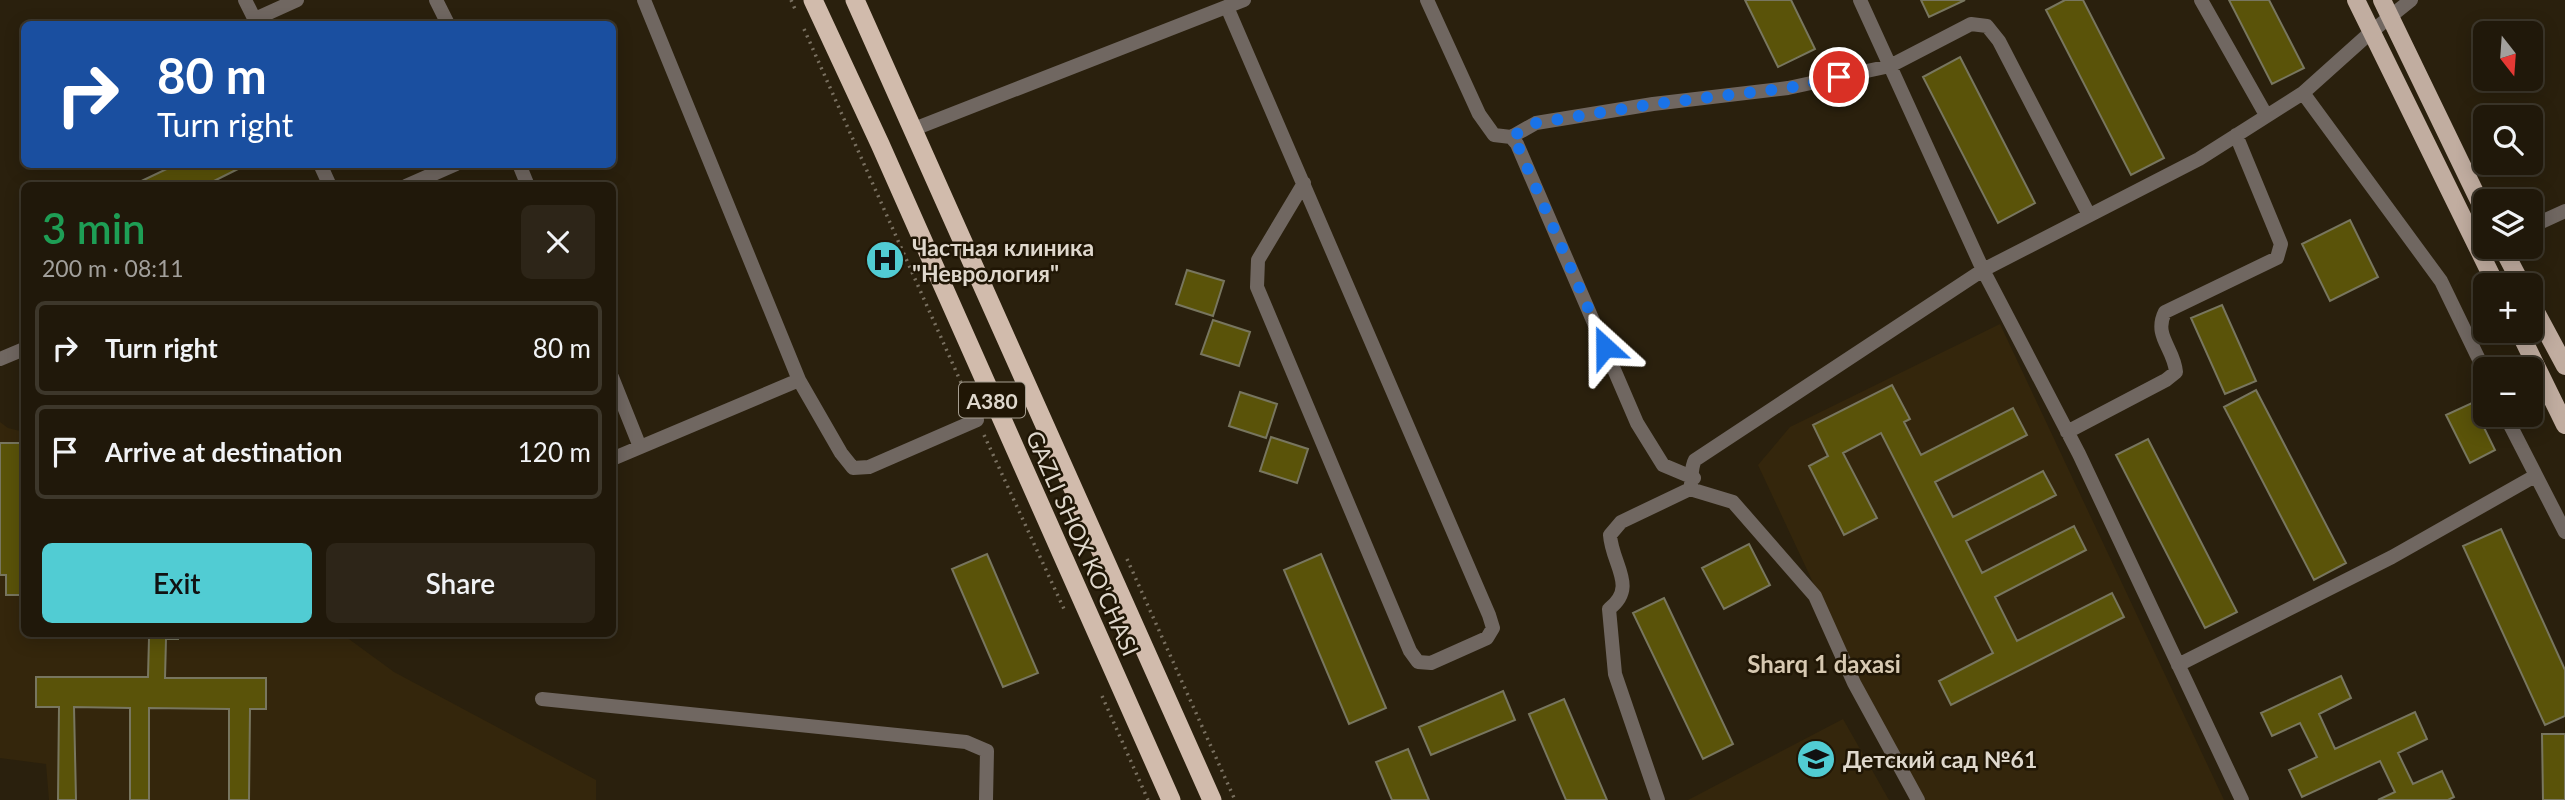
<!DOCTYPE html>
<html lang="en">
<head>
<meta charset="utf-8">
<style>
  :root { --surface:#20180a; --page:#2d2518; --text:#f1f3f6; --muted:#a2a09c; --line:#3d372b; --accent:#51ccd3 }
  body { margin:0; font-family:Lato,sans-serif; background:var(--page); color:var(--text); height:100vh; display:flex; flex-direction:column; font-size:26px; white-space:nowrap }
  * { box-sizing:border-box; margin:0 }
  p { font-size:23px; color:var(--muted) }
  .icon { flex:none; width:38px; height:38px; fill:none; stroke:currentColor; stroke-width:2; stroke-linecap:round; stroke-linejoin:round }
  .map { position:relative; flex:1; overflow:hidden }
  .details { position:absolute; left:21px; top:182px; width:595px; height:455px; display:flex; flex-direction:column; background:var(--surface); border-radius:10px; box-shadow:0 4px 18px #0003,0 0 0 2px var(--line) }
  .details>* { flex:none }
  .hud { position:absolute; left:21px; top:21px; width:595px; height:147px; border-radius:10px; box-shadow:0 4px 18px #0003,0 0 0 2px var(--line); background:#1a4fa0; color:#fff; overflow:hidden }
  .needle { width:46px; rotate:163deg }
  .buttons { position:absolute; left:2473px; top:21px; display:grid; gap:14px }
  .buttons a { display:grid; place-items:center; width:70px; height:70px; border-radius:10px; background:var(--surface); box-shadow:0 4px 18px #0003,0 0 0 2px var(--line); font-size:35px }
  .pin { position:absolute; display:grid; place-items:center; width:60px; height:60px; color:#fff; margin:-30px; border:4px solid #fff; border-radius:50%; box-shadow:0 2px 7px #0007 }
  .me { position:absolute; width:77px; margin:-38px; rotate:336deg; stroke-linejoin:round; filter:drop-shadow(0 0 5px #0008) }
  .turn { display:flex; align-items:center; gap:24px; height:147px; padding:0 21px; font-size:32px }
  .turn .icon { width:91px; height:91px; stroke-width:2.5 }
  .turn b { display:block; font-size:49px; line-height:60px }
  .round { display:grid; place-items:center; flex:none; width:74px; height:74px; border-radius:10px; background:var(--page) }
  .summary { display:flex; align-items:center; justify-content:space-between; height:119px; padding:0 21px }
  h1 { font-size:42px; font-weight:600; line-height:52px; color:#1e9e55 }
  .button { display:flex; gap:14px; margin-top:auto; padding:14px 21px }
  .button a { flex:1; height:80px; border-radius:10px; background:var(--accent); color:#111; font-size:28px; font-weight:600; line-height:80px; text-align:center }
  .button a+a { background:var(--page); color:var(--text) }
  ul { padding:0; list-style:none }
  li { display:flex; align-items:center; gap:21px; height:94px; margin:0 14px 10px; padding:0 7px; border:4px solid var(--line); border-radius:10px }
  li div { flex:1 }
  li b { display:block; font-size:26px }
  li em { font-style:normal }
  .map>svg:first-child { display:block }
  .built { fill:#34260c }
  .building { fill:#5a5309; stroke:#78765f; stroke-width:2 }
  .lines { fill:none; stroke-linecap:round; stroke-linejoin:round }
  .path { stroke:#797060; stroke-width:3.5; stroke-dasharray:2 5; stroke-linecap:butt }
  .minor { stroke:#706761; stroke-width:14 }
  .tertiary { stroke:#706761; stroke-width:14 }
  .primary { stroke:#c1ada0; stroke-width:18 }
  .trunk { stroke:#d1bbac; stroke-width:19 }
  .route { stroke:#1a73e8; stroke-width:12; stroke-dasharray:0 21.6 }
  .labels { text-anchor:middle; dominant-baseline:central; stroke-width:5; stroke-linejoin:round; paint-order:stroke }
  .shield { fill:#201605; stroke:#a69e91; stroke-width:2 }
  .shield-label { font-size:21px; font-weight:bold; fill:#dfd8cd }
  .poi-label { font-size:23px; font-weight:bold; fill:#dfd8cd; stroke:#201605; text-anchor:start }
  .street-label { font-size:23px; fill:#dfd8cd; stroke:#201605 }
  .neighbourhood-label { font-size:24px; font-weight:bold; fill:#d7c9b2; stroke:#201605 }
</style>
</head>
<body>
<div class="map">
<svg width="2565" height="800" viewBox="0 0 2565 800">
  <rect width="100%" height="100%" fill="#2a200d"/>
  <path class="built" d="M2000,324L2224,800H1915L1758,465L1790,427Z
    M0,422L8,428L24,432V634H342L394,672L596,780V800H49L46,764L0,758Z
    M1843,719L1889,800H1688Z"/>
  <path class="building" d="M1745,0H1791L1815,49L1778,67Z
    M1921,0H1965L1929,17Z
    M2065,0H2083L2164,158L2131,175L2046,10Z
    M2229,0H2269L2304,68L2272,84Z
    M1960,57L2035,203L1998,223L1923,77Z
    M170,164H248L204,186H131L171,167Z
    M2350,220L2378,277L2330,301L2302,244Z
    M1187,270L1224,281L1213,316L1176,304Z
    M2222,305L2256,381L2225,394L2191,318Z
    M1213,320L1250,332L1239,366L1201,354Z
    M1892,385L1910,419L1904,422L1921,455L2013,408L2027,435L1935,482L1953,517L2043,471L2056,495L1966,541L1982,573L2074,526L2086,550L1995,597L2017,641L2112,593L2124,617L1951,705L1939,681L1993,653L1881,433L1843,453L1877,518L1844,535L1809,466L1828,456L1813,425Z
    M2256,390L2346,563L2314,580L2224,407Z
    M1240,392L1277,404L1266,438L1229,426Z
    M2472,403L2495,450L2470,463L2446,415Z
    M1271,437L1308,449L1297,483L1260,471Z
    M2148,439L2237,612L2205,628L2116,455Z
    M0,443H24V595H6V575H0Z
    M2501,529L2565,670V716L2545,725L2463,546Z
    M1749,544L1770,585L1724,609L1702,568Z
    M987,554L1038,673L1003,687L952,569Z
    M1321,554L1386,708L1349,724L1284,570Z
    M1664,598L1733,744L1703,759L1633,613Z
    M42,634H178V639H166L165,678H266V709H250L249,800H229V709L149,708V800H130V708L74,707L76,800H58L59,707H36V677H148L149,638H42Z
    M2341,676L2351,698L2319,714L2335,749L2415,712L2427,739L2398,753L2413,784L2442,771L2454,797L2448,800H2378L2395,792L2380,761L2302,797L2289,770L2317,757L2300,723L2272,736L2261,713Z
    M1503,691L1515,720L1431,755L1419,727Z
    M1564,699L1607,800H1566L1529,714Z
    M2542,734H2565V800H2543Z
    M1408,749L1429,800H1392L1376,762Z"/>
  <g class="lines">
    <path class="path" d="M791,0L795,9
      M804,29L971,405
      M984,435L1064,609
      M1127,559L1235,800
      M1102,696L1148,800"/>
    <path class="minor" d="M245,0L257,24
      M436,0L448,24
      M644,0L799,380L841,453L853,468L869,467L977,420
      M1427,0L1479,114L1494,135L1511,137L1517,144L1637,423L1663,465L1694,478
      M1860,0L1983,270L2079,454L2242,800
      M2201,0L2266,115
      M1227,7L1489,615L1493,628L1487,638L1431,663L1418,662L1410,651L1257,287L1258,260L1304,183
      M255,19L297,0
      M2303,93L2441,281L2485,372
      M1511,137L1536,123L1653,104L1788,88L1890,66L1971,24L1987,26L1999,41L2089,215
      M320,164L330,186
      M519,164L528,186
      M406,186L456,164
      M2530,227L2565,211
      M0,359L24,349
      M612,377L640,447
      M2505,415L2565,532
      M2067,432L2166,380L2176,372C2174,348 2153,336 2165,312L2277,258L2281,244L2236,135
      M612,459L799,380
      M1690,489L1733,502L1815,596L1854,683L1918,800
      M2178,665L2392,557L2535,476
      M542,699L966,742L987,751L986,800
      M1658,800L1615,674L1609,609C1638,587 1612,565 1610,535L1621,522L1690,489C1693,479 1690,469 1695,460L1983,270L2199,159L2303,93L2371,32"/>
    <path class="tertiary" d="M2371,32L2411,0
      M914,129L1244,0"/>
    <path class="primary" d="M2356,0L2496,285
      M2382,0L2485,213
      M2502,247L2522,285
      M2530,301L2565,366
      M2519,331L2565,425"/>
    <path class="trunk" d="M813,0L880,144L1171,800
      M855,0L1212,800"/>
  </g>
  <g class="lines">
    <path class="route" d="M1605,347L1517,144L1511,137L1536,123L1653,104L1788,88L1839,77"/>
  </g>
  <defs>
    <symbol id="hospital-disc" viewBox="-11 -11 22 22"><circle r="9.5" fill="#51ccd3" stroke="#201605"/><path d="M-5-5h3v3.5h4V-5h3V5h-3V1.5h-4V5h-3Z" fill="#111"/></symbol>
    <symbol id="school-disc" viewBox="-11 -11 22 22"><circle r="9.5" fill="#51ccd3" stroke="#201605"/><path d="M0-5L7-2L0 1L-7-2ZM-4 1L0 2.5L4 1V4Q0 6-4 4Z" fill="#111"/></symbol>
  </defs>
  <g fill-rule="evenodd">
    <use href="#hospital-disc" x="863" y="238" width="44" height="44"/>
    <use href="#school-disc" x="1794" y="737" width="44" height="44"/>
  </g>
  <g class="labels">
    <rect class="shield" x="959" y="382.5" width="66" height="35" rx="5"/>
    <g class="shield-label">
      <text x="992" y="400">A380</text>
    </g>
    <g class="poi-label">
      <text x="912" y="247">Частная клиника<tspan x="912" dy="26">"Неврология"</tspan></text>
      <text x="1843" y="759">Детский сад №61</text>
    </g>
    <g class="street-label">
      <text transform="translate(1083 543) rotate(66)">GAZLI SHOX KO'CHASI</text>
    </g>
    <g class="neighbourhood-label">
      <text x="1824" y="663">Sharq 1 daxasi</text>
    </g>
  </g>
</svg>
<div class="buttons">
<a><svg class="needle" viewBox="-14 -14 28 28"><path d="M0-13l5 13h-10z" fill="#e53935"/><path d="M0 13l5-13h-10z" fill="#a2a09c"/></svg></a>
<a><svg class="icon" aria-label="search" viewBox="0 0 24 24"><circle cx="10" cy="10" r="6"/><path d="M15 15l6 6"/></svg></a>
<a><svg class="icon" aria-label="layers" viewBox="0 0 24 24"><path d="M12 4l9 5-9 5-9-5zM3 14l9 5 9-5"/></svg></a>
<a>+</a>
<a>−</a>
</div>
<div class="pin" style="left:1839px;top:77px;background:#d93025"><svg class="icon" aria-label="arrive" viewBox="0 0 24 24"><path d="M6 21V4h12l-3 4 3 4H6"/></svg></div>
<svg class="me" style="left:1605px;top:347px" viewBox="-20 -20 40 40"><path d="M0-17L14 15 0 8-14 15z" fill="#1a73e8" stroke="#fff" stroke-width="4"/></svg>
<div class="hud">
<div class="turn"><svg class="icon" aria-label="right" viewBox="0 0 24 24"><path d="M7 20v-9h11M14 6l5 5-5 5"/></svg><div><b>80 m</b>Turn right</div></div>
</div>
<section class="details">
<div class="summary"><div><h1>3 min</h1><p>200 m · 08:11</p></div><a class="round"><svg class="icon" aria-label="close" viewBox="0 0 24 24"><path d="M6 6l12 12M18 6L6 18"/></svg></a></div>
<ul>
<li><svg class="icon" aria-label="right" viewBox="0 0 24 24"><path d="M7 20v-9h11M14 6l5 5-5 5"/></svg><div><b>Turn right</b></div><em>80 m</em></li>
<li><svg class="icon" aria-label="arrive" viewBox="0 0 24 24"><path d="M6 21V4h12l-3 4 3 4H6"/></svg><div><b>Arrive at destination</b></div><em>120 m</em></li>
</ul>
<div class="button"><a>Exit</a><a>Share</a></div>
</section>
</div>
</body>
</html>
